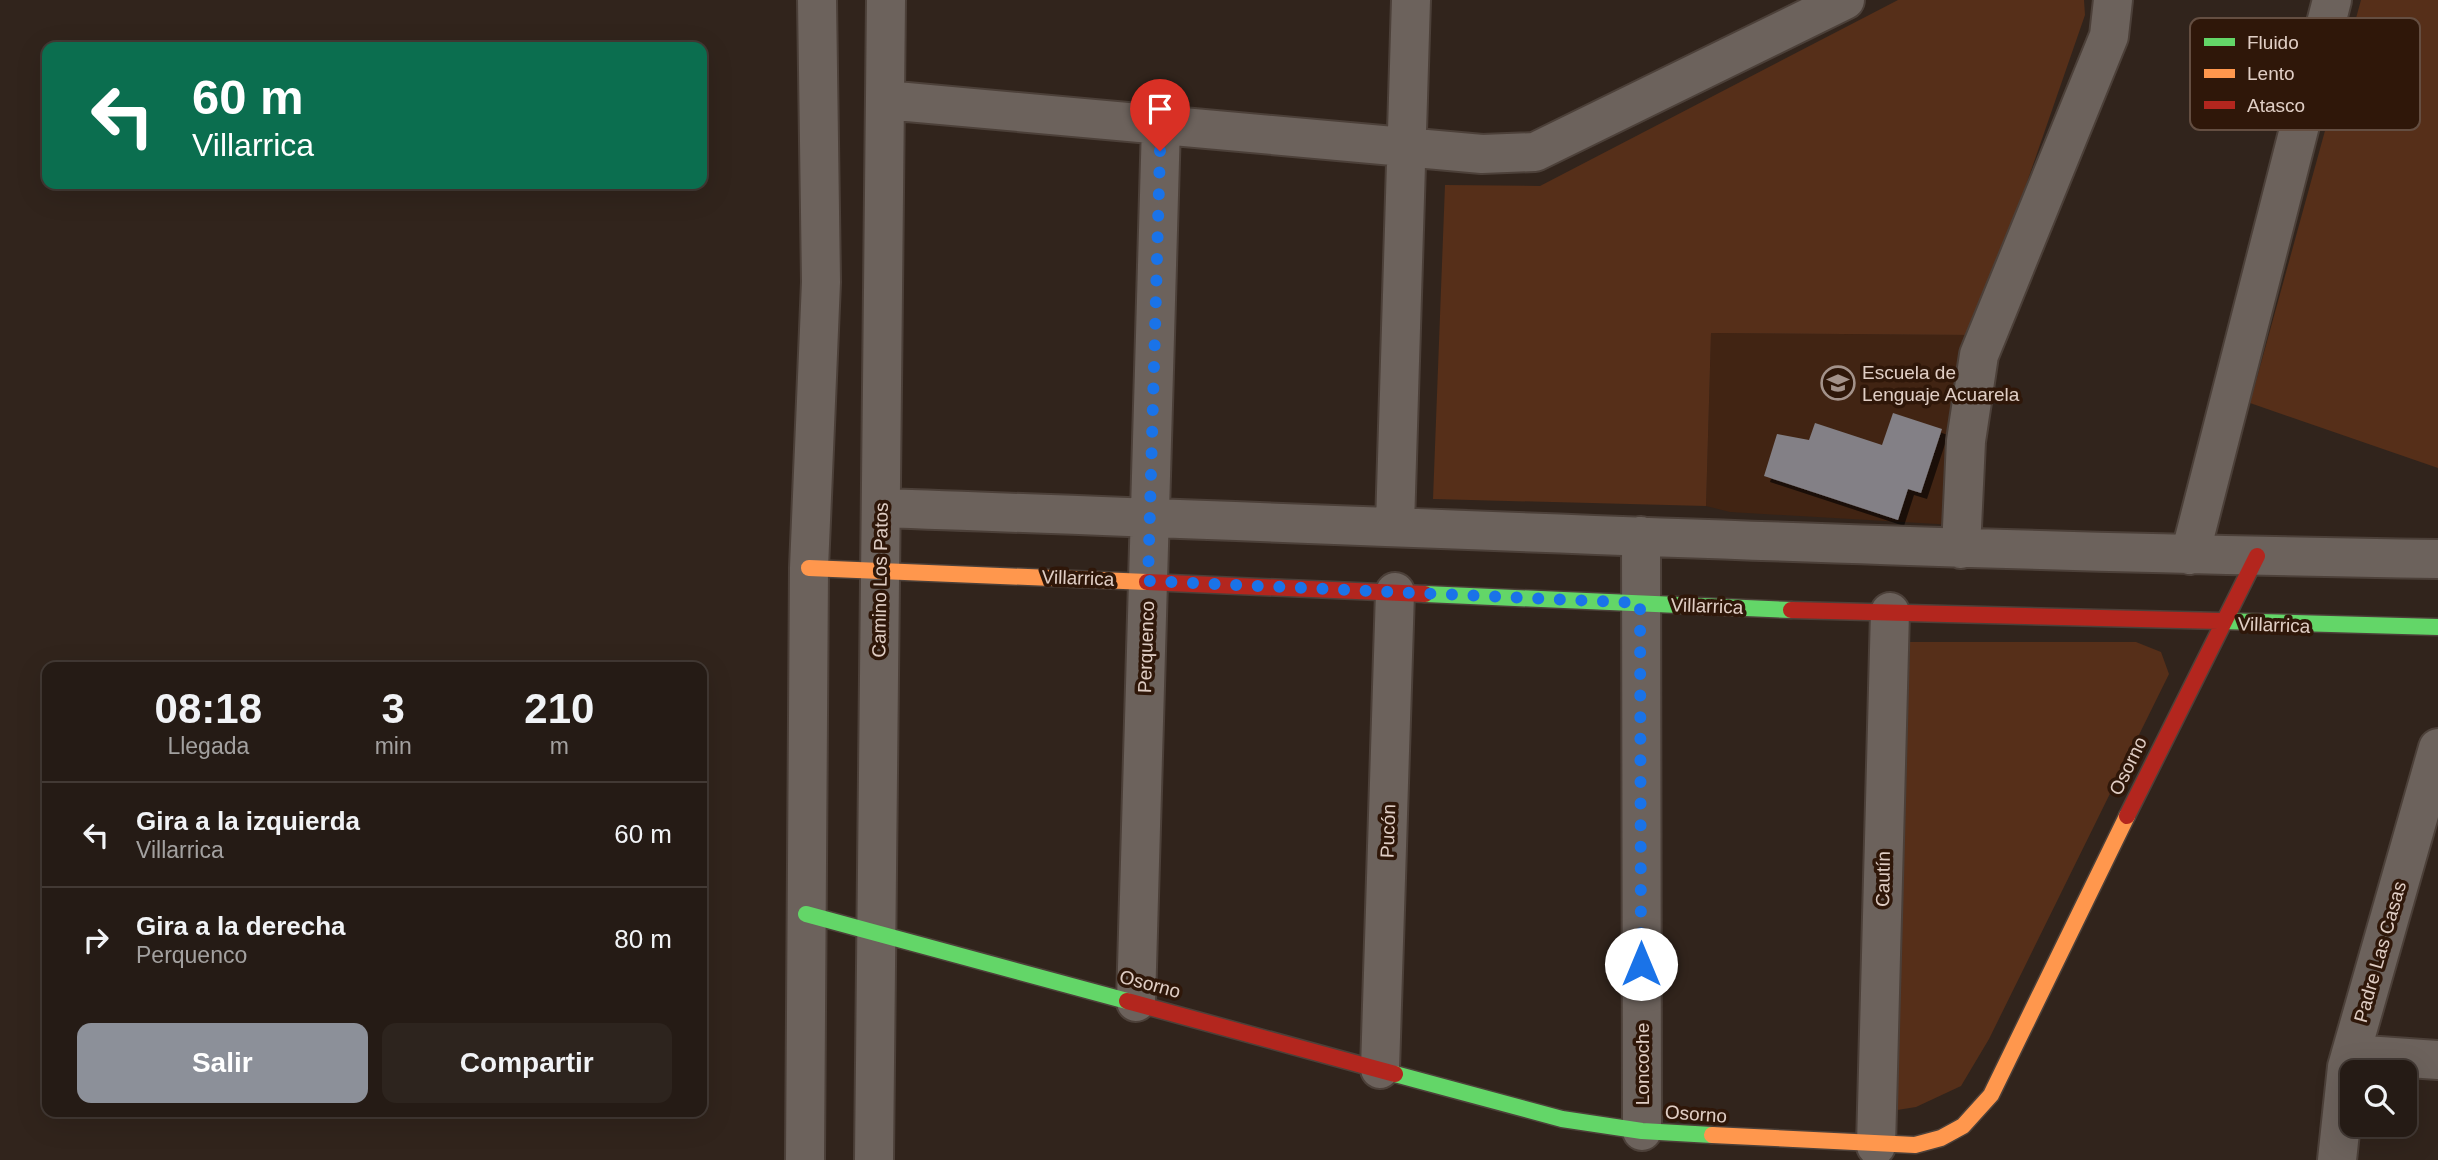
<!DOCTYPE html>
<html lang="es">
<head>
<meta charset="utf-8">
<style>
  :root { --surface:#251b15; --page:#2d241e; --text:#f1f3f6; --muted:#a3a1a0; --line:#423934; --accent:#8c9099 }
  body { margin:0; font-family:Helvetica,sans-serif; background:var(--page); color:var(--text); height:100vh; display:flex; flex-direction:column; font-size:26px; white-space:nowrap }
  * { box-sizing:border-box; margin:0 }
  p { font-size:23px; color:var(--muted) }
  .icon { flex:none; width:38px; height:38px; fill:none; stroke:currentColor; stroke-width:2; stroke-linecap:round; stroke-linejoin:round }
  .map { position:relative; flex:1; overflow:hidden }
  .sheet { position:absolute; left:42px; top:662px; width:665px; height:455px; display:flex; flex-direction:column; background:var(--surface); border-radius:14px; box-shadow:0 7px 28px #0002,0 0 0 2px var(--line) }
  .sheet>* { flex:none }
  .banner { position:absolute; left:42px; top:42px; width:665px; height:147px; border-radius:14px; box-shadow:0 7px 28px #0002,0 0 0 2px var(--line); background:#0b6e4f; color:#fff; overflow:hidden }
  .controls { position:absolute; left:2340px; top:1060px; display:grid; gap:14px }
  .controls a { display:grid; place-items:center; width:77px; height:77px; border-radius:14px; background:var(--surface); box-shadow:0 7px 28px #0002,0 0 0 2px var(--line); font-size:35px }
  .pin { position:absolute; display:grid; place-items:center; width:60px; height:60px; color:#fff; margin:-72px -30px; border-radius:50% 50% 50% 0; rotate:-45deg; box-shadow:0 0 7px #0007 }
  .pin .icon { rotate:45deg }
  .me { position:absolute; width:77px; margin:-38px; rotate:0deg; stroke-linejoin:round; filter:drop-shadow(0 0 5px #0008) }
  .turn { display:flex; align-items:center; gap:24px; height:147px; padding:0 35px; font-size:32px }
  .turn .icon { width:91px; height:91px; stroke-width:2.5 }
  .turn b { display:block; font-size:49px; line-height:60px }
  .eta { display:flex; justify-content:space-evenly; align-items:center; height:119px; text-align:center }
  .eta b { font-size:42px; font-weight:800; line-height:49px }
  .button { display:flex; gap:14px; margin-top:auto; padding:14px 35px }
  .button a { flex:1; height:80px; border-radius:14px; background:var(--accent); color:#fff; font-size:28px; font-weight:800; line-height:80px; text-align:center }
  .button a+a { background:var(--page); color:var(--text) }
  ul { padding:0; list-style:none }
  li { display:flex; align-items:center; gap:21px; height:105px; padding:0 35px; border-top:2px solid var(--line) }
  li div { flex:1 }
  li b { display:block; font-size:26px }
  li em { font-style:normal }
  .map>svg:first-child { display:block }
  .built { fill:#412413 }
  .green { fill:#562f19 }
  .building { fill:#838086; filter:url(#shadow) }
  .lines { fill:none; stroke-linecap:round; stroke-linejoin:round }
  .street-casing { stroke:#4c4039; stroke-width:42 }
  .fast-casing { stroke:#4c4039; stroke-width:19 }
  .slow-casing { stroke:#4c4039; stroke-width:19 }
  .jam-casing { stroke:#4c4039; stroke-width:19 }
  .street { stroke:#6c625c; stroke-width:38 }
  .fast { stroke:#63d668; stroke-width:16 }
  .slow { stroke:#ff974d; stroke-width:16 }
  .jam { stroke:#b3261e; stroke-width:16 }
  .route { stroke:#1a73e8; stroke-width:12; stroke-dasharray:0 21.6 }
  .labels { text-anchor:middle; dominant-baseline:central; stroke-width:7; stroke-linejoin:round; paint-order:stroke }
  .poi-label { font-size:19px; fill:#e0cec5; stroke:#2f1709; text-anchor:start }
  .street-label { font-size:19px; fill:#e0cec5; stroke:#2f1709 }
  .key { fill:#2f1709; stroke:#644e41; stroke-width:2 }
  .key-label { font-size:19px; fill:#e0cec5 }
</style>
</head>
<body>
<div class="map">
<svg width="2438" height="1160" viewBox="0 0 2438 1160">
  <defs>
    <filter id="shadow"><feDropShadow dx="6" dy="6" stdDeviation="0" flood-color="#0009"/></filter>
  </defs>
  <rect width="100%" height="100%" fill="#31241c"/>
  <path class="built" d="M1711,333L1974,335L1954,525L1730,512L1706,506Z"/>
  <path class="green" d="M1898,0H2084L2085,15L1974,335L1711,333L1706,506L1433,499L1445,185L1540,186Z
    M2361,0H2438V468L2250,403Z
    M1910,642H2136L2161,652L2169,674L1989,1039L1961,1086L1916,1107L1891,1111Z"/>
  <path class="building" d="M1893,413L1942,429L1921,493L1908,489L1898,520L1764,476L1777,434L1809,440L1815,423L1882,445Z"/>
  <g class="lines">
    <defs>
      <path id="street" d="M885,100L1482,154L1535,152L1845,0
        M881,508C1400,526 1919,551 2438,559
        M1395,525L1411,0
        M1641,536L1642,1131
        M1961,549L1966,441L1979,355L2109,36L2113,0
        M2190,555L2332,0
        M1136,1002L1161,125
        M2351,1054L2438,1060
        M1380,1069L1395,592
        M1876,1146L1890,612
        M805,1160L809,568L821,282L817,0
        M874,1160L886,0
        M2337,1160L2347,1067L2438,748"/>
      <path id="fast" d="M1425,594L1791,610
        M2220,621L2438,627
        M806,914L1127,1001
        M1395,1074L1562,1119L1642,1131L1712,1135"/>
      <path id="slow" d="M809,568L1147,582
        M1712,1135L1915,1145L1941,1138L1963,1126L1991,1095L2127,816"/>
      <path id="jam" d="M1147,582L1425,594
        M1791,610L2220,621
        M2127,816L2257,556
        M1127,1001L1395,1074"/>
    </defs>
    <use href="#street" class="street-casing"/>
    <use href="#fast" class="fast-casing"/>
    <use href="#slow" class="slow-casing"/>
    <use href="#jam" class="jam-casing"/>
    <use href="#street" class="street"/>
    <use href="#fast" class="fast"/>
    <use href="#slow" class="slow"/>
    <use href="#jam" class="jam"/>
  </g>
  <g class="lines">
    <path class="route" d="M1160,151L1148,581L1640,603L1641,964"/>
  </g>
  <defs>
    <symbol id="school-ring" viewBox="-11 -11 22 22"><circle r="9.5" fill="#2f1709" stroke="#a3928a" stroke-width="1.5"/><path d="M0-5L7-2L0 1L-7-2ZM-4 1L0 2.5L4 1V4Q0 6-4 4Z" fill="#a3928a"/></symbol>
  </defs>
  <g fill-rule="evenodd">
    <use href="#school-ring" x="1819" y="364" width="38" height="38"/>
  </g>
  <g class="labels">
    <g class="poi-label">
      <text x="1862" y="372">Escuela de<tspan x="1862" dy="22">Lenguaje Acuarela</tspan></text>
    </g>
    <g class="street-label">
      <text transform="translate(1078 578) rotate(2)">Villarrica</text>
      <text transform="translate(880 580) rotate(-89)">Camino Los Patos</text>
      <text transform="translate(1707 606) rotate(2)">Villarrica</text>
      <text transform="translate(2274 625) rotate(2)">Villarrica</text>
      <text transform="translate(1146 647) rotate(-88)">Perquenco</text>
      <text transform="translate(2128 766) rotate(-64)">Osorno</text>
      <text transform="translate(1388 831) rotate(-88)">Pucón</text>
      <text transform="translate(1883 879) rotate(-89)">Cautín</text>
      <text transform="translate(2380 952) rotate(-74)">Padre Las Casas</text>
      <text transform="translate(1150 984) rotate(15)">Osorno</text>
      <text transform="translate(1642 1064) rotate(-90)">Loncoche</text>
      <text transform="translate(1696 1114) rotate(4)">Osorno</text>
    </g>
  </g>
  <rect x="2190" y="18" width="230" height="112" rx="10" class="key"/>
  <rect x="2204" y="38" width="31" height="8" fill="#63d668"/>
  <rect x="2204" y="69" width="31" height="9" fill="#ff974d"/>
  <rect x="2204" y="101" width="31" height="8" fill="#b3261e"/>
  <g class="key-label">
    <text x="2247" y="49">Fluido</text>
    <text x="2247" y="80">Lento</text>
    <text x="2247" y="112">Atasco</text>
  </g>
</svg>
<div class="controls">
<a><svg class="icon" aria-label="search" viewBox="0 0 24 24"><circle cx="10" cy="10" r="6"/><path d="M15 15l6 6"/></svg></a>
</div>
<div class="pin" style="left:1160px;top:151px;background:#d93025"><svg class="icon" aria-label="arrive" viewBox="0 0 24 24"><path d="M6 21V4h12l-3 4 3 4H6"/></svg></div>
<svg class="me" style="left:1641px;top:964px" viewBox="-20 -20 40 40"><circle r="19" fill="#fff"/><path d="M0-13L10 11 0 6-10 11z" fill="#1a73e8"/></svg>
<div class="banner">
<div class="turn"><svg class="icon" aria-label="left" viewBox="0 0 24 24"><path d="M17 20v-9H6M10 6l-5 5 5 5"/></svg><div><b>60 m</b>Villarrica</div></div>
</div>
<section class="sheet">
<div class="eta">
<div><b>08:18</b><p>Llegada</p></div>
<div><b>3</b><p>min</p></div>
<div><b>210</b><p>m</p></div>
</div>
<ul>
<li><svg class="icon" aria-label="left" viewBox="0 0 24 24"><path d="M17 20v-9H6M10 6l-5 5 5 5"/></svg><div><b>Gira a la izquierda</b><p>Villarrica</p></div><em>60 m</em></li>
<li><svg class="icon" aria-label="right" viewBox="0 0 24 24"><path d="M7 20v-9h11M14 6l5 5-5 5"/></svg><div><b>Gira a la derecha</b><p>Perquenco</p></div><em>80 m</em></li>
</ul>
<div class="button"><a>Salir</a><a>Compartir</a></div>
</section>
</div>
</body>
</html>
